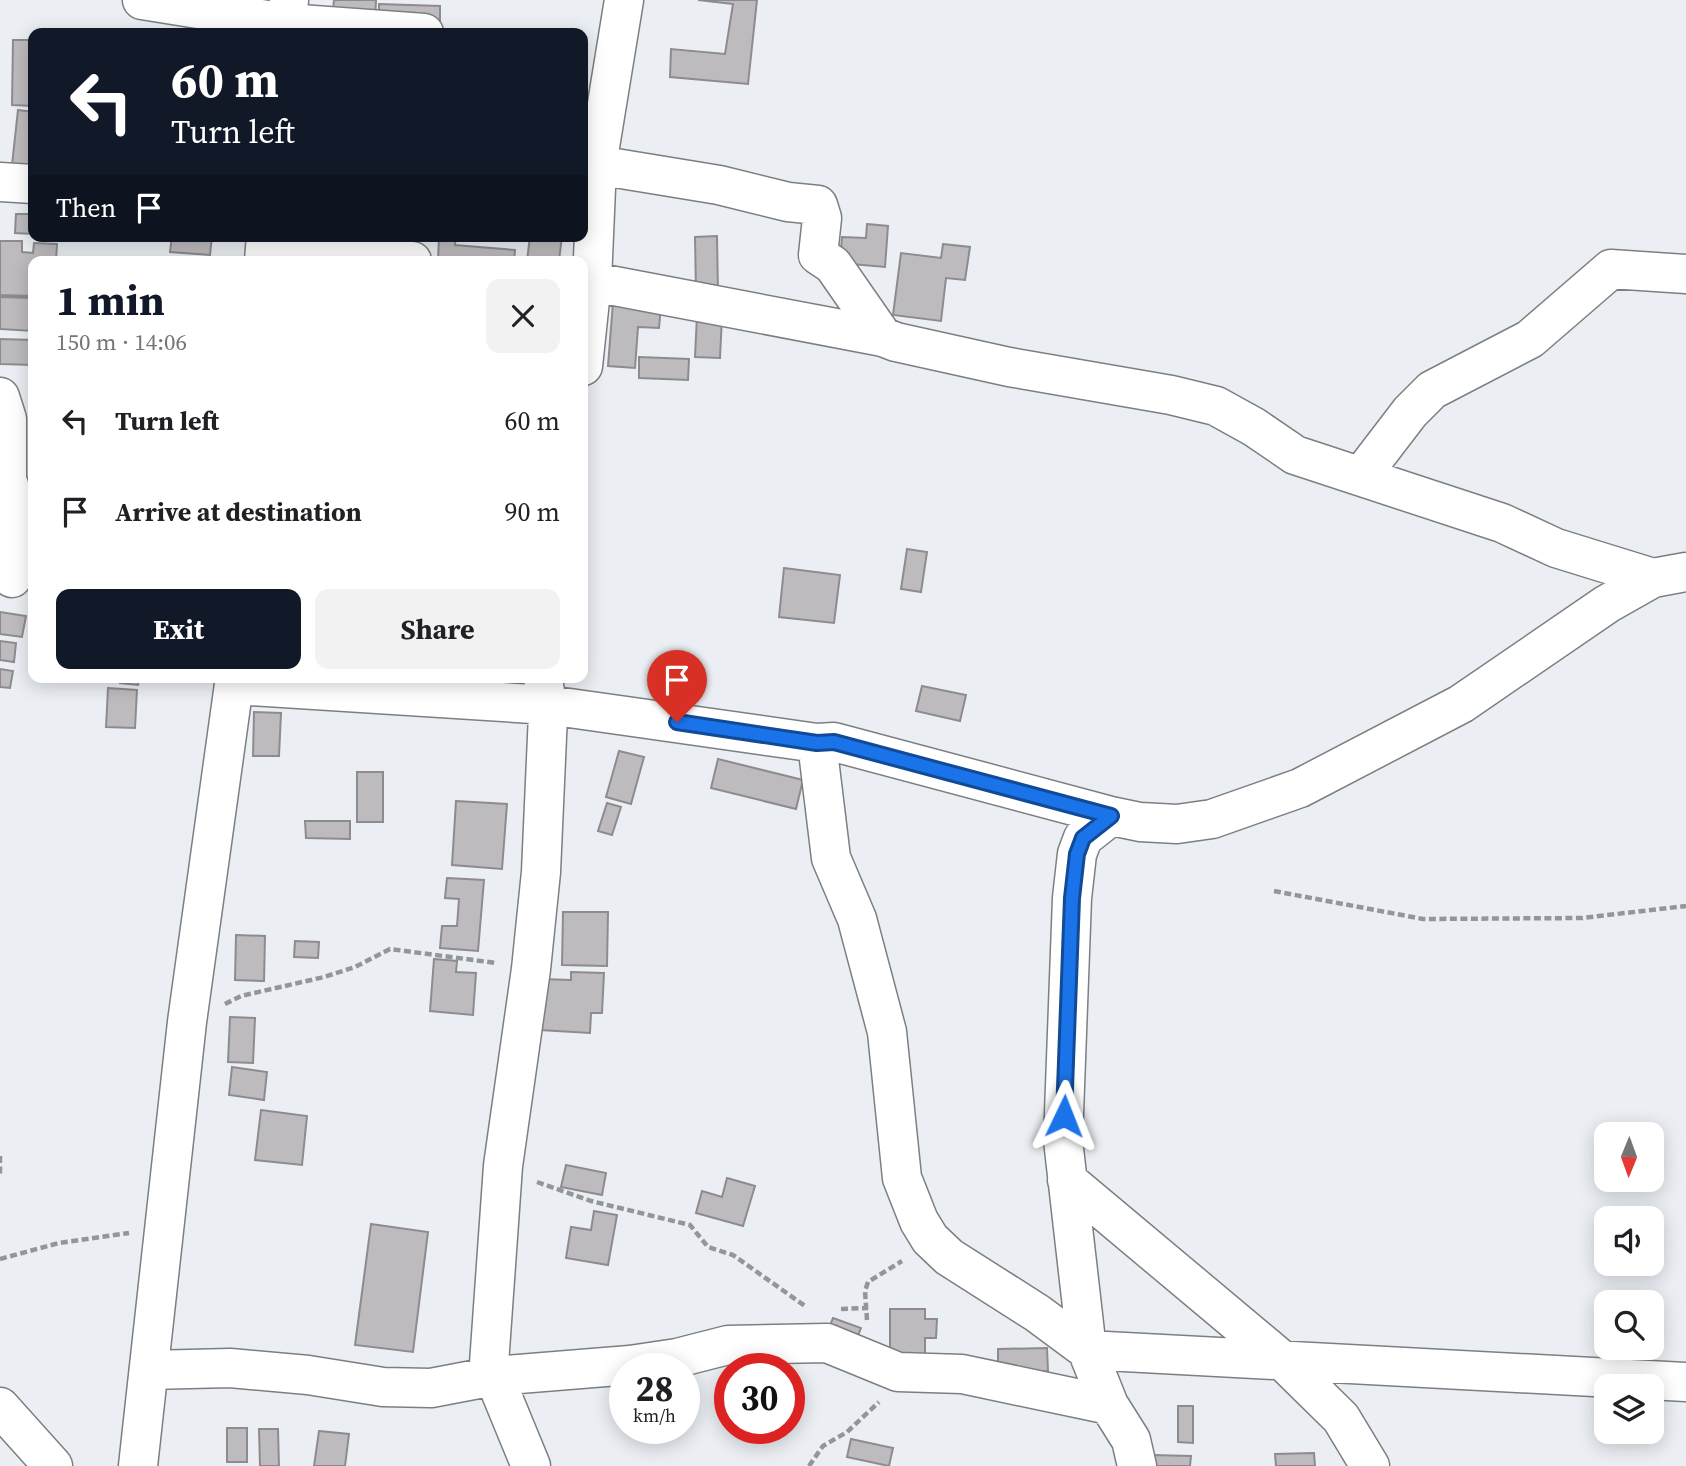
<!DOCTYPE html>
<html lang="en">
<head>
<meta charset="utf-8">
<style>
  :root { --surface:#fff; --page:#f2f2f2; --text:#202124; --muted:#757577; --accent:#111827 }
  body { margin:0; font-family:"Source Serif 4",serif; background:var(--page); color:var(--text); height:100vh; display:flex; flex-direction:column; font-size:26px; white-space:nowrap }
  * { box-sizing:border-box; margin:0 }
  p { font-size:23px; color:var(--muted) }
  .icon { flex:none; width:38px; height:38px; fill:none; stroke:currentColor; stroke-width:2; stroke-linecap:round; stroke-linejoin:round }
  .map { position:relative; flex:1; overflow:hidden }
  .sheet { position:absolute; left:28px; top:256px; width:560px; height:427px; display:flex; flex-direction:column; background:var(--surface); border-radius:14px; box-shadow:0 4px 18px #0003 }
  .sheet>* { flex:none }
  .hud { position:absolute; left:28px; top:28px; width:560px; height:214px; border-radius:14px; box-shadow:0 4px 18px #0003; background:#111827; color:#fff; overflow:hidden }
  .needle { width:46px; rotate:181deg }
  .controls { position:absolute; left:1594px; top:1122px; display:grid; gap:14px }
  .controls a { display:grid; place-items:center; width:70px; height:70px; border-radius:14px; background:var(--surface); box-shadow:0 4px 18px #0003; font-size:35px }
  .speed { position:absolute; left:609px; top:1353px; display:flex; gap:14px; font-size:35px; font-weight:700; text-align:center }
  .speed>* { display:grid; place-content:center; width:91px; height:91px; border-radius:50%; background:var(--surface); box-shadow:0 4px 18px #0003; line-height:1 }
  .speed small { font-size:18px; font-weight:400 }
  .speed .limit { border:10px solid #d22; background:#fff; color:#111 }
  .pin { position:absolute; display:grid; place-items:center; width:60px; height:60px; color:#fff; margin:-72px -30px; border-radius:50% 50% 50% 0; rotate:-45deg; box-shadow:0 0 7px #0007 }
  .pin .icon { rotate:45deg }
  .me { position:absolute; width:77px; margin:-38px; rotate:2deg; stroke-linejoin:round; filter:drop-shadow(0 0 5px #0008) }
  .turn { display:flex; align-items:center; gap:24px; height:147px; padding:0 28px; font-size:32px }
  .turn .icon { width:91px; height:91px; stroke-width:2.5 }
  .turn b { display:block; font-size:49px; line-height:60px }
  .then { display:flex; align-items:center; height:66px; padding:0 28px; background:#0003; gap:14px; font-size:26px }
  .round { display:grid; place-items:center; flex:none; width:74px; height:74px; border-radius:14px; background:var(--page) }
  .summary { display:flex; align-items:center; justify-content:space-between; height:119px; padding:0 28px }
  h1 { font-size:42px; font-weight:700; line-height:52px; color:var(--accent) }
  .primary-button { display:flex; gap:14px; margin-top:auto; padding:14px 28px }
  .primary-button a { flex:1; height:80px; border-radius:14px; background:var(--accent); color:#fff; font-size:28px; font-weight:700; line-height:80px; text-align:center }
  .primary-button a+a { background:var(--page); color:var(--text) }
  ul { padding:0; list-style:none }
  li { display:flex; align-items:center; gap:21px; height:91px; padding:0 28px }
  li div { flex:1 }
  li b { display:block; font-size:26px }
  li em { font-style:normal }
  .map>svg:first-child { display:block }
  .building { fill:#bebbbf; stroke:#8e8b90; stroke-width:2 }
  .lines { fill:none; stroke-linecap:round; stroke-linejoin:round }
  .street-casing { stroke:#7b7f82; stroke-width:41 }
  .secondary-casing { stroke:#7b7f82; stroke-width:41 }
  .path { stroke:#939699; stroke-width:4.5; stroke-dasharray:7 3.5; stroke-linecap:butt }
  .street { stroke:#fff; stroke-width:38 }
  .secondary { stroke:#fff; stroke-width:38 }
  .route-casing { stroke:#114b97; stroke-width:18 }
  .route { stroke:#1a73e8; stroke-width:12 }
</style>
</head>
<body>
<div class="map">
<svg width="1686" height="1466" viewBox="0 0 1686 1466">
  <rect width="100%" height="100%" fill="#ebeff3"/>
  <path class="building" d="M334,0H376L375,23L332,20Z
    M698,0H757L748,84L670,77L671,49L725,54L733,4Z
    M379,4L440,6V26L379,25Z
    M13,40H33V106L12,105Z
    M18,110L33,112V167L12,165Z
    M16,214H33V234L15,233Z
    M867,224L888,226L885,267L840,263L842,237L866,238Z
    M172,236H212L210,255L170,252Z
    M439,236H456L455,245L515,250L514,261L438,260Z
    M530,236H562L559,261H527Z
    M717,236L718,292H696L695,237Z
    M0,241H22V252L33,253L34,243L57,244L56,261H33V296L0,295Z
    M943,244L970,247L965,280L946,278L941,321L893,315L901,253L941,258Z
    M172,257L205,260V261H171Z
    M0,297L33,298V331L0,329Z
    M613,302L661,306L659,328L638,327L635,368L608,366Z
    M697,315L722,316L720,358L695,357Z
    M0,339L33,340V365L0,364Z
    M639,357L689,359L688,380L639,378Z
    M907,549L927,552L921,592L901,589Z
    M784,568L840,575L834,623L779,617Z
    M0,612L26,616L22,637L0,634Z
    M0,641L16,643L14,662L0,660Z
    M0,669L13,671L10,688L0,687Z
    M120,677H139L138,685L120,683Z
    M460,677H518L517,693L460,690Z
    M922,686L966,695L960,721L916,711Z
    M108,688L137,690L135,728L106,727Z
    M254,712L281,713L279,756H253Z
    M619,751L644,757L631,804L606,797Z
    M718,759L803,780L796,809L711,788Z
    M357,772H383V822H357Z
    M456,801L507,804L502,869L452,865Z
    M607,803L621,807L612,835L598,831Z
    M305,821H350V839L306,838Z
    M447,878L484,880L478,951L440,948L442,926H457L459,899L445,898Z
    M563,912H608L607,966L562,965Z
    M236,935L265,936L264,981L235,980Z
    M295,941L319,942L318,958L294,957Z
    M434,959L457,961L456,972L476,973L473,1015L430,1011Z
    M571,972L604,973L602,1013H591L590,1033L540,1030L542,979L571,980Z
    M230,1017L255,1018L253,1063L228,1062Z
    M232,1067L267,1072L264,1100L229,1095Z
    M261,1110L307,1116L302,1165L255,1160Z
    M566,1165L606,1173L602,1195L561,1187Z
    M727,1178L755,1186L743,1226L696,1213L702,1191L722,1197Z
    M594,1211L617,1215L608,1265L566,1258L571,1227L591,1230Z
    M371,1224L428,1232L413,1352L355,1345Z
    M890,1309H925V1319H937L936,1338H925V1363H890Z
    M833,1318L861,1328L855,1343L827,1332Z
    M1047,1348L1048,1371L998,1372V1349Z
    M1178,1406H1193V1443L1178,1442Z
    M227,1428H247V1462H227Z
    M259,1429H278L279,1466H260Z
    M319,1431L349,1434L345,1466H314Z
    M851,1439L893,1448L889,1466L847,1457Z
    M1314,1453L1315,1466H1276L1275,1454Z
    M1152,1455L1191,1456L1190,1466H1152Z"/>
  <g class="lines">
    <defs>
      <path id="street" d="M142,0L286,23L424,33
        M597,165L719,185L788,202L818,205L822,218L818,255L833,265L883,337
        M0,182L33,184
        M266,241L412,261
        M583,280L883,337L896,342L1009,367L1171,395L1216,406L1254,427L1295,455L1502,523L1556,548L1653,578
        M583,366L592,281L597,165L624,0
        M0,397L7,419V479L16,507L12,578
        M1361,476L1410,412L1432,390L1530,339L1611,269L1686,274
        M234,685L548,705L817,743L834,742L1111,816L1140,822L1177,824L1212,819L1300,788L1461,704L1607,604L1653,578L1686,572
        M817,743L831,858L857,919L887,1032L902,1178L919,1221L930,1239L949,1257L1037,1313L1087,1350L1109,1405L1131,1440L1137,1466
        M1111,816L1083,838L1077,854L1072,898L1063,1140L1087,1350L1686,1382
        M1067,1180L1283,1361L1341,1418L1370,1466
        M149,1370L230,1368L308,1375L383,1387L431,1388L494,1376L630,1365L677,1358L728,1345L827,1343L898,1372L962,1374L1109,1405
        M0,1407L53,1466
        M531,1466L489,1364L503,1166L531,969L541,872L548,714L543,677"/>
      <path id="secondary" d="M286,33L289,0
        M264,261L266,236
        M138,1466L187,1022L235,677"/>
    </defs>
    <use href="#street" class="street-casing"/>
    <use href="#secondary" class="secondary-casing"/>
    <path class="path" d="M1274,891L1423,919L1582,918L1686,906
      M225,1004L241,996L324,977L355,967L390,949L496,963
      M0,1156V1175
      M537,1182L591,1201L690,1225L708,1247L733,1255L805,1306
      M0,1259L59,1243L129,1233
      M841,1309L868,1308
      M867,1320L865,1291L868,1282L902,1261
      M809,1466L823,1446L847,1432L879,1402"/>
    <use href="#street" class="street"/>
    <use href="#secondary" class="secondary"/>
  </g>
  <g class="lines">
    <defs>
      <path id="route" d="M677,722L817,743L834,742L1111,816L1083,838L1077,854L1072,898L1064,1116"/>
    </defs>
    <use href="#route" class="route-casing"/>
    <use href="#route" class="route"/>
  </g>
</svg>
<div class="controls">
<a><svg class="needle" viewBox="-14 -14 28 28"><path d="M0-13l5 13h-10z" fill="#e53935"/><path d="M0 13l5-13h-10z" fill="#757577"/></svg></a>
<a><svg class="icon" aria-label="sound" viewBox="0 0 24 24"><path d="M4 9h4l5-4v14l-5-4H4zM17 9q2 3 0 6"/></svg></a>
<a><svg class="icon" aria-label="search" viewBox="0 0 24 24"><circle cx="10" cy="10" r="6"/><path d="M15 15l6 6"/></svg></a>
<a><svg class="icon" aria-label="layers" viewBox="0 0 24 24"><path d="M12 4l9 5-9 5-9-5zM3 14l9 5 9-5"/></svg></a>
</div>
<div class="speed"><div>28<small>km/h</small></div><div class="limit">30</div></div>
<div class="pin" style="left:677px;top:722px;background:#d93025"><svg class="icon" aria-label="arrive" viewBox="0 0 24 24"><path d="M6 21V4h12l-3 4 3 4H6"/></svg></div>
<svg class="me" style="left:1064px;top:1116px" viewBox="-20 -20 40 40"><path d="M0-17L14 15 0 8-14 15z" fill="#1a73e8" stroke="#fff" stroke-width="4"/></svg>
<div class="hud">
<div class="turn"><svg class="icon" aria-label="left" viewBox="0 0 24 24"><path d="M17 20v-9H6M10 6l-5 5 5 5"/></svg><div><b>60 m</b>Turn left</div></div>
<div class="then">Then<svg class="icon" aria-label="arrive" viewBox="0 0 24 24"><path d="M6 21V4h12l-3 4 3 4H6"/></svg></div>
</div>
<section class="sheet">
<div class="summary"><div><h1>1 min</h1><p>150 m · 14:06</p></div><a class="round"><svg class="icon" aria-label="close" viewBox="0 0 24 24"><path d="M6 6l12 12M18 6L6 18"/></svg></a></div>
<ul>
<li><svg class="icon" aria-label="left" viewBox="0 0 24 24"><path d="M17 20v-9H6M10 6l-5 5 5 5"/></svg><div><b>Turn left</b></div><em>60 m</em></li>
<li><svg class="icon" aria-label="arrive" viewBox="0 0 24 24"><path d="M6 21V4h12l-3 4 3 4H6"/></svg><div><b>Arrive at destination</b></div><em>90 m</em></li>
</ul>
<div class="primary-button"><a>Exit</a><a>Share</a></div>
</section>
</div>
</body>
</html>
